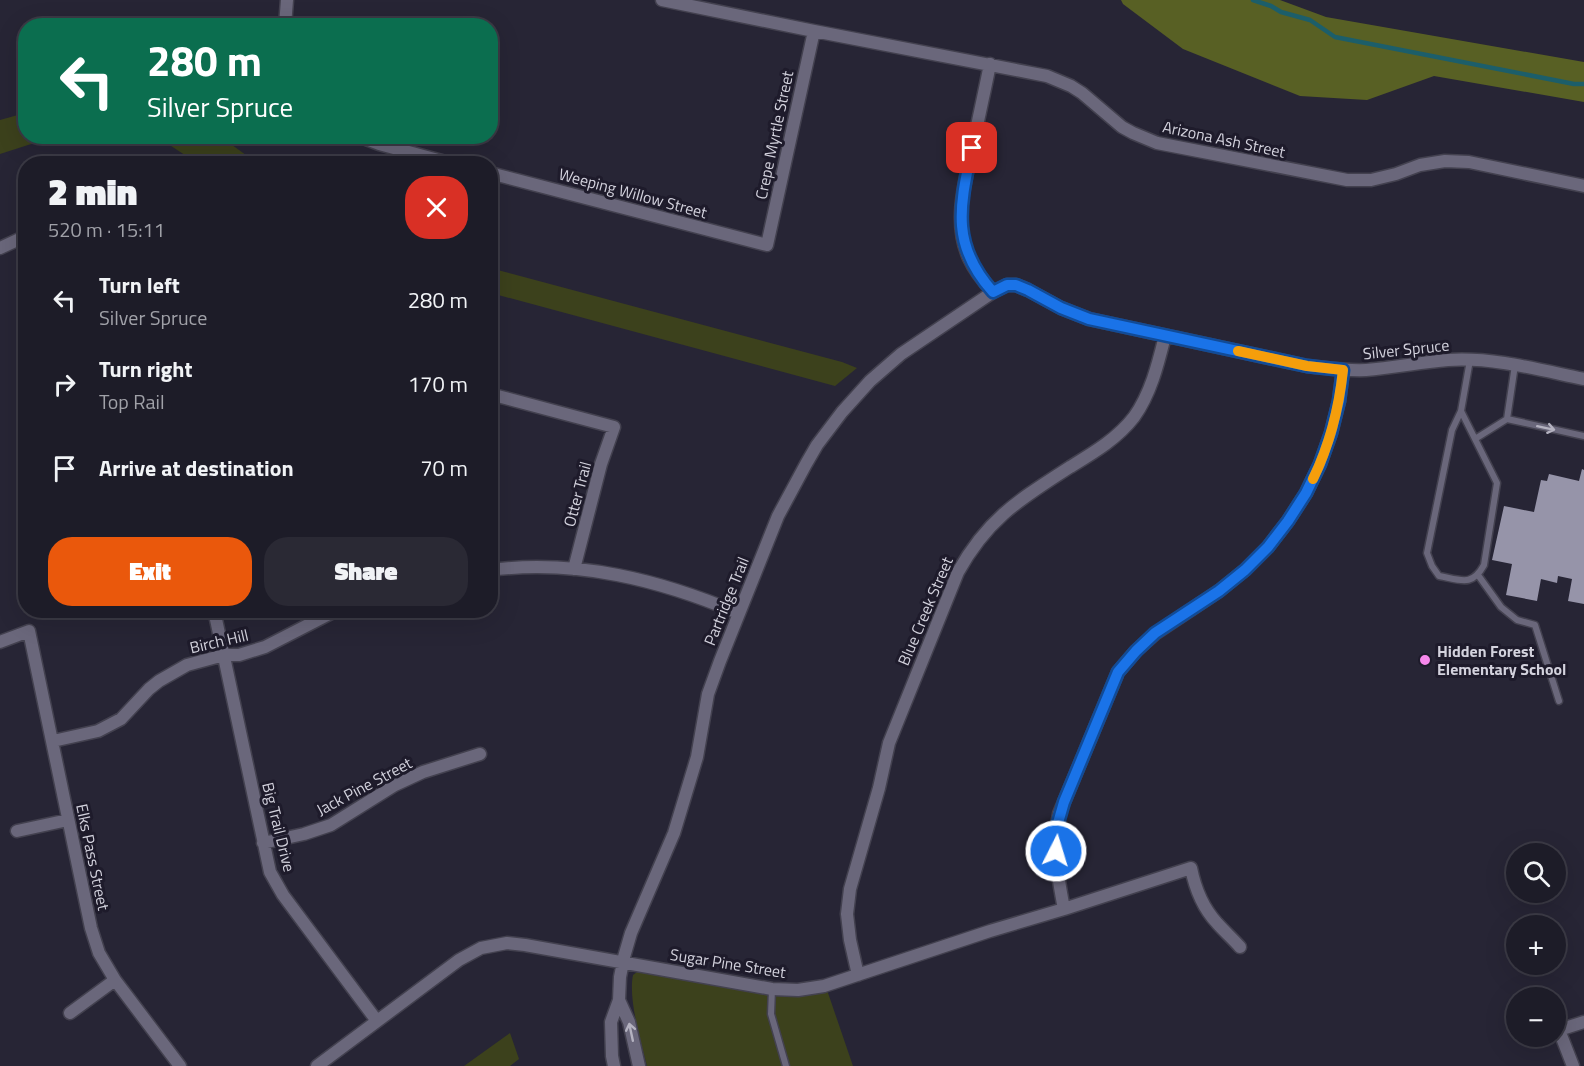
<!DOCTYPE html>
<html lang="en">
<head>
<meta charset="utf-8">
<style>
  :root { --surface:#1d1c28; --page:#2a2934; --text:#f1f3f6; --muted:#a0a1a8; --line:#3b3a45; --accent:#ea580c }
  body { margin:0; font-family:"Titillium Web",sans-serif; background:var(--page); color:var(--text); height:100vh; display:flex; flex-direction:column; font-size:22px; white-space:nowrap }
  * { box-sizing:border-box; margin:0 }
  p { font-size:20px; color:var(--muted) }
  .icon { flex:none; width:33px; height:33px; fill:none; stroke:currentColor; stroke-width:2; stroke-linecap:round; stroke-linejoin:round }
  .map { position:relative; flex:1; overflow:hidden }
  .details { position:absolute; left:18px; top:156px; width:480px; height:462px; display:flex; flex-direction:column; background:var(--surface); border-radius:24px; box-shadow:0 6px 24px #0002,0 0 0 2px var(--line) }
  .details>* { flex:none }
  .hud { position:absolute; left:18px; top:18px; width:480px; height:126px; border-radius:24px; box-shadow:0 6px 24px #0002,0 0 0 2px var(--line); background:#0b6e4f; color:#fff; overflow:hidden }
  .fabs { position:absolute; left:1506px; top:843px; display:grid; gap:12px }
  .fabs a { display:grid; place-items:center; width:60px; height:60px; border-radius:50%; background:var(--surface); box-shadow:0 6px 24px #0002,0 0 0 2px var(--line); font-size:30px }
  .pin { position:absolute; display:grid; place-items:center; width:51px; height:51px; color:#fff; margin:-26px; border-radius:12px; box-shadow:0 3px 9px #0006 }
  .me { position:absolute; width:66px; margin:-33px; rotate:5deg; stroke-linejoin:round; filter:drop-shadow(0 0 4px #0008) }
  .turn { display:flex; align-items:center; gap:21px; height:126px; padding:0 30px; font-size:27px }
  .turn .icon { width:78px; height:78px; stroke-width:2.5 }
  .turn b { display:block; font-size:42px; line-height:51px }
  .round { display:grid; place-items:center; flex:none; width:63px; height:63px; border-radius:24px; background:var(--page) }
  .overview { display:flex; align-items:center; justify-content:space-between; height:102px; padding:0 30px }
  h1 { font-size:36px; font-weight:800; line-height:45px }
  .primary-button { display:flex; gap:12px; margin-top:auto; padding:12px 30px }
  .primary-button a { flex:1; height:69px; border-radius:24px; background:var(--accent); color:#fff; font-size:24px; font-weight:800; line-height:69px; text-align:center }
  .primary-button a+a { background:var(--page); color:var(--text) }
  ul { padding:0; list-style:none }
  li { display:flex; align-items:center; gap:18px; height:84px; padding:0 30px }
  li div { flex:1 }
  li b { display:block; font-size:22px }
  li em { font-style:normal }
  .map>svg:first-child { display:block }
  .green { fill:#3c411c }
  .forest { fill:#586024 }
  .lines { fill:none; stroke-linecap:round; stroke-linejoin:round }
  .stream { stroke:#1c5e6a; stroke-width:4.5 }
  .building { fill:#9694a9 }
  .service-casing { stroke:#43414f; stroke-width:9 }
  .minor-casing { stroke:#43414f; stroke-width:15 }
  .service { stroke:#6a677b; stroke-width:6 }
  .minor { stroke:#6a677b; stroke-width:12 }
  .oneway { stroke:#b4b2c0 }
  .route-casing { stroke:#114b97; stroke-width:15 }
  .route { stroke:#1a73e8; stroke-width:10 }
  .slow { stroke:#f59e0b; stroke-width:10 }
  .poi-dot { fill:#f788ec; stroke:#1e1b2b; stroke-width:2 }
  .labels { text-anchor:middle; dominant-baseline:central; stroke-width:6; stroke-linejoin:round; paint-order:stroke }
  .street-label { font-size:16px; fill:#d3d2dd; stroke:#1e1b2b }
  .poi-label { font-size:16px; font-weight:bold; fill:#d3d2dd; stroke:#1e1b2b; text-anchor:start }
</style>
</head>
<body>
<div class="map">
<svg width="1584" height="1066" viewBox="0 0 1584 1066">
  <rect width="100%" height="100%" fill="#272535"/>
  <path class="green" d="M25,113L26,136L53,137L0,154V120Z
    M155,137H221L257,163H197L159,138Z
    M490,268L842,362L857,368L835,386L491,293Z
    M642,971L764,994L780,995L827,990L853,1066H647C641,1042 628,999 633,975L637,972Z
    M510,1033L519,1059L510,1066H464Z"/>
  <path class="forest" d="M1121,0H1280L1326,17L1584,62V102L1434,76L1367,100L1300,96L1183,49L1123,4Z"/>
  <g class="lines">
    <path class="stream" d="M1253,0L1271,6L1281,12L1310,20L1335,37L1574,84H1584"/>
  </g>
  <path class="building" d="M1582,469L1584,470V604L1568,601L1572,579L1558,576L1557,583L1541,579L1537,601L1506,595L1512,564L1492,560L1504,506L1534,512L1541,480L1547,481L1549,474L1579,481Z"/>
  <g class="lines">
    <defs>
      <path id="service" d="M1461,411L1497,483L1484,565C1472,587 1461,580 1439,576L1432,566L1427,553L1452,430L1461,411L1470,360
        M1507,419L1515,365
        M1475,439L1507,419L1584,436
        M1478,575L1501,607L1517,620L1535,625L1559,701
        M772,989L771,1014L786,1066"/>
      <path id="minor" d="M662,0L814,31L1047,76L1071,86L1082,93L1122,127L1133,133L1157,143L1347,180H1371L1396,174L1420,165L1445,161L1469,162L1584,186
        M285,26L287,0
        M990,64C985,90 979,115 974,141C966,178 952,221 969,258C975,271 983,281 993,292
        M358,136L379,144L453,164
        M490,173L767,245L814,31
        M0,248L26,236
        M490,394L614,427L601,464L574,569
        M490,570C577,559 660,580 738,613
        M214,610L270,872L283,895L377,1021
        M0,642L29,631L91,928L99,953L115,980L180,1066
        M53,741L98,731L121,719L149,689L159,681L187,665L224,655H239L265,647L337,610
        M17,831L68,820
        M263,843L304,834L331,825L395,785L423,772L480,754
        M1064,909C1058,878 1052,846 1059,814L1118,672L1136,651L1156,633L1219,591L1245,570L1268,547L1288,521L1306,493L1320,464L1331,433L1339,401L1343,370
        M858,975L850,940L847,914L850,889L879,788L889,743L958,572C988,518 1019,500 1070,467C1093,453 1117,439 1134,417C1151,393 1158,364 1165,336
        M619,1000L629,1022L639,1066
        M70,1013L115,980
        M1556,1028L1559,1030L1573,1066
        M1559,1030L1584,1022
        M317,1066L459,960L481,948L507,943L525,945L772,989L798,990L824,986L990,931L1064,909L1191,868C1195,888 1203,908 1217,923C1225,932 1233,939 1240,947
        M614,1066L612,1056L611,1022L619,1000L620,977L624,957L631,933L674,833L697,757L708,694L720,661L778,516L806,464L817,445L842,412L870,381L901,354L993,292L1007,285H1016L1028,290L1061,308L1089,319L1307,366C1327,368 1346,371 1366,370C1394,368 1421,362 1448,360C1494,357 1540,370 1584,379"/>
    </defs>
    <use href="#service" class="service-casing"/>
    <use href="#minor" class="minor-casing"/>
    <use href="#service" class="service"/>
    <use href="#minor" class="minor"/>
  </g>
  <defs><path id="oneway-shaft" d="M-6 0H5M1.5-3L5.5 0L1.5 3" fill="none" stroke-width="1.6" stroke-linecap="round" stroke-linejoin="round" transform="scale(1.5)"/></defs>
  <g class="oneway">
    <use href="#oneway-shaft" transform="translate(1546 428) rotate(12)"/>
    <use href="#oneway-shaft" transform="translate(631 1032) rotate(-102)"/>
  </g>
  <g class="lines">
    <defs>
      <path id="route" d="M972,148C960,206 950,244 993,292L1007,285H1016L1028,290L1061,308L1089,319L1307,366L1343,370L1339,401L1331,433L1320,464L1306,493L1288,521L1268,547L1245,570L1219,591L1155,633L1136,651L1118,672L1064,802L1056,830V851"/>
    </defs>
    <use href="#route" class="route-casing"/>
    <use href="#route" class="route"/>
    <path class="slow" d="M1238,351L1307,366L1343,370C1339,408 1330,444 1313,479"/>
  </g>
  <circle class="poi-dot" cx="1425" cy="660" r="6"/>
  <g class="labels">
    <g class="street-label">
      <text transform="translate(774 135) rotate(-78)">Crepe Myrtle Street</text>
      <text transform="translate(1224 139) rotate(12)">Arizona Ash Street</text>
      <text transform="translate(633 193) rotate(15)">Weeping Willow Street</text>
      <text transform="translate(1406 349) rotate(-6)">Silver Spruce</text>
      <text transform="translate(577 494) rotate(-75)">Otter Trail</text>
      <text transform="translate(726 601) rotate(-68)">Partridge Trail</text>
      <text transform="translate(925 611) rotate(-67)">Blue Creek Street</text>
      <text transform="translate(219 641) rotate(-13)">Birch Hill</text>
      <text transform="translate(364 786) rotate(-28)">Jack Pine Street</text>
      <text transform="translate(279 827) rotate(76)">Big Trail Drive</text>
      <text transform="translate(93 857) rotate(78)">Elks Pass Street</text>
      <text transform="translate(728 963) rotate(9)">Sugar Pine Street</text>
    </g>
    <g class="poi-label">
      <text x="1437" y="651">Hidden Forest<tspan x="1437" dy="18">Elementary School</tspan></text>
    </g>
  </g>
</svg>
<div class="fabs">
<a><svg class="icon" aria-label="search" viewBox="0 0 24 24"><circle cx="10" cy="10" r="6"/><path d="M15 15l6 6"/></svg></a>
<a>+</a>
<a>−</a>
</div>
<div class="pin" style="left:972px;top:148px;background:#d93025"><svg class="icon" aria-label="arrive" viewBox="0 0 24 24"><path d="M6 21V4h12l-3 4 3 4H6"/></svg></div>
<svg class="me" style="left:1056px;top:851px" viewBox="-20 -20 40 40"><circle r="17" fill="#1a73e8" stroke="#fff" stroke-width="3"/><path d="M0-11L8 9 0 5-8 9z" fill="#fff"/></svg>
<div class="hud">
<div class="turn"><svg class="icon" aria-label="left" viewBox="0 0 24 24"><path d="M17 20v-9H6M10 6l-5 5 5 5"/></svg><div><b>280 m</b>Silver Spruce</div></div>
</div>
<section class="details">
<div class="overview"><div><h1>2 min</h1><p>520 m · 15:11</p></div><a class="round" style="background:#d93025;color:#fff"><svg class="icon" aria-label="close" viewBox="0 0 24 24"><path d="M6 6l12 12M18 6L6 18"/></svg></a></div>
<ul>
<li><svg class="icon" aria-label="left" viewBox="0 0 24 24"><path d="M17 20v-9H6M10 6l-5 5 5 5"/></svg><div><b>Turn left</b><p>Silver Spruce</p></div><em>280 m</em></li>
<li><svg class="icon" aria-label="right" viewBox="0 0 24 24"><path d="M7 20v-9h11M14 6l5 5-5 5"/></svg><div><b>Turn right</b><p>Top Rail</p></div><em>170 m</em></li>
<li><svg class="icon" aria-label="arrive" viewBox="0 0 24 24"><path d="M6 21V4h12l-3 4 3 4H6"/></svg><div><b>Arrive at destination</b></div><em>70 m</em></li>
</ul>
<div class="primary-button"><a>Exit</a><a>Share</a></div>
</section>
</div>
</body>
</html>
